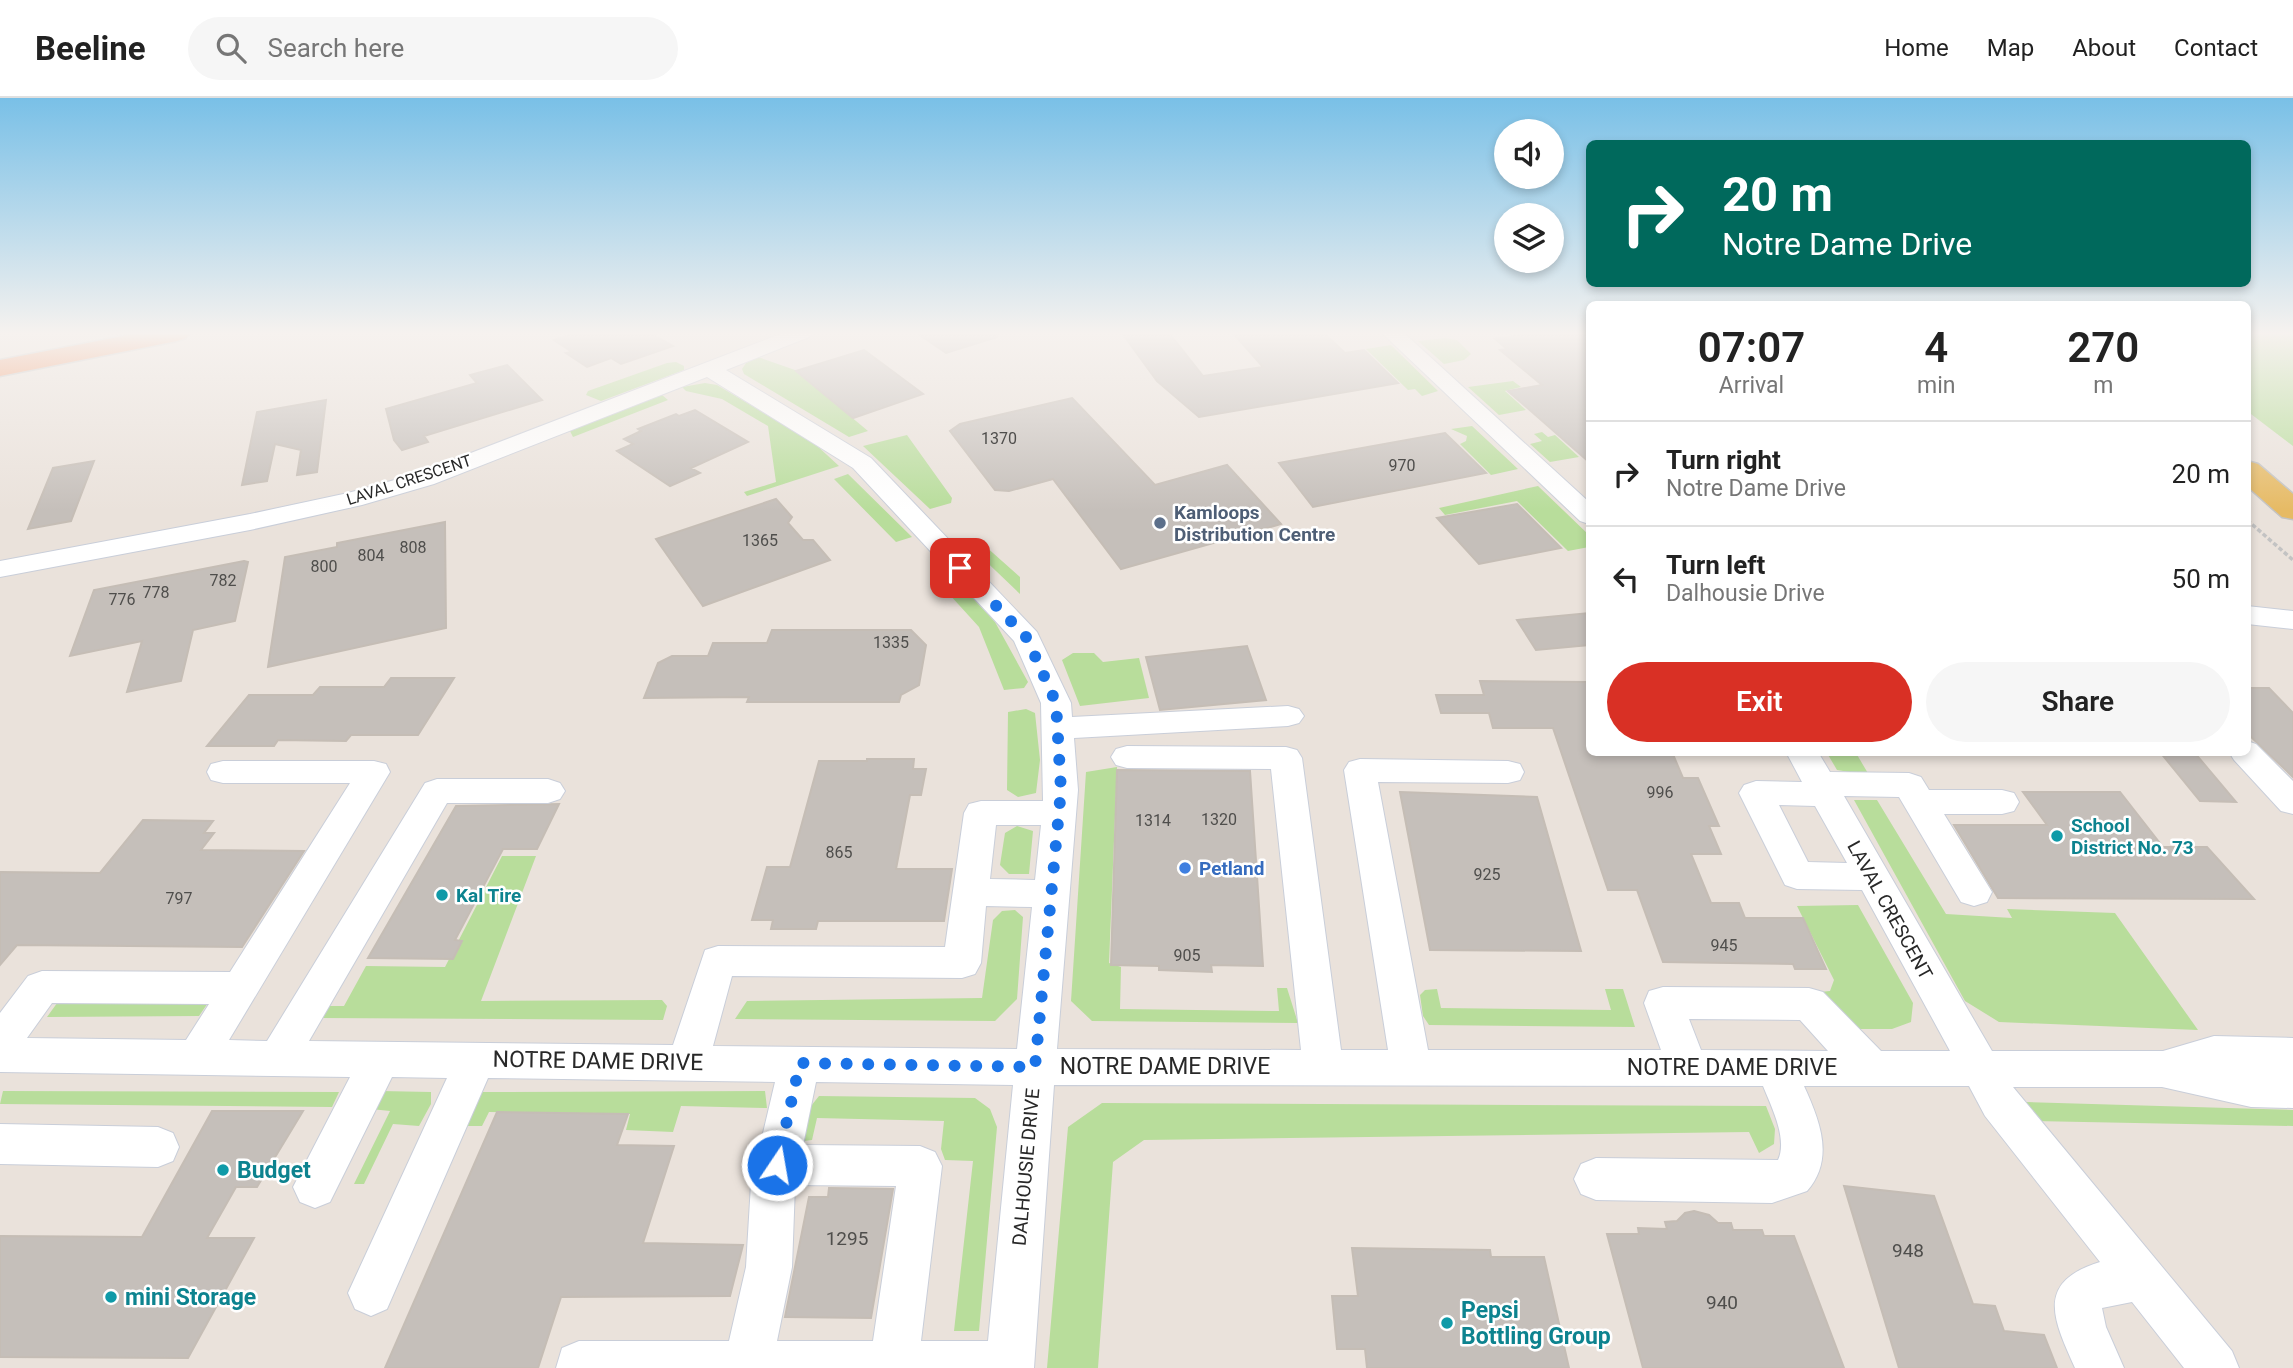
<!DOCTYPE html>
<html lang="en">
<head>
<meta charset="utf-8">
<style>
  :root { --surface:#fff; --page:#f6f6f6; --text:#222; --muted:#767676; --line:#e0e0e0; --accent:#d93025 }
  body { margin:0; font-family:Roboto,sans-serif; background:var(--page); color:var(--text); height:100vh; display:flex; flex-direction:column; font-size:26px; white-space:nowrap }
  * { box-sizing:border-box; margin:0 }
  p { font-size:23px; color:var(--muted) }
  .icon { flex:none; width:38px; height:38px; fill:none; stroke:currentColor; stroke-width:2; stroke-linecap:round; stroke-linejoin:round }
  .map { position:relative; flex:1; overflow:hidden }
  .panel { position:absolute; left:1586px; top:203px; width:665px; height:455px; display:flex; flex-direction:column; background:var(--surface); border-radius:10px; box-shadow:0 4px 10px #0003 }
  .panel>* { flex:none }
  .hud { position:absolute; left:1586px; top:42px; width:665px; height:147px; border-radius:10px; box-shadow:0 4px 10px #0003; background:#00695c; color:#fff; overflow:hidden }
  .fabs { position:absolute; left:1494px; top:21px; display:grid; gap:14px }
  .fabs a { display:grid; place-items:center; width:70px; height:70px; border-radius:50%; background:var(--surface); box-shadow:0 4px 10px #0003; font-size:35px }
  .pin { position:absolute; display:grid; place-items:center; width:60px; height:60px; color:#fff; margin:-30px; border-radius:14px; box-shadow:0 4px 10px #0006 }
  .me { position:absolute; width:77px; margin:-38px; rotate:12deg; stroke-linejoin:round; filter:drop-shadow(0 0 5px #0008) }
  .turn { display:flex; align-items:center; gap:24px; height:147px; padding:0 21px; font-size:32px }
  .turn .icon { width:91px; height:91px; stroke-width:2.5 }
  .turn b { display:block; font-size:49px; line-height:60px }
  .eta { display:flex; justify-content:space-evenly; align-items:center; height:119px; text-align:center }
  .eta b { font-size:42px; font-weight:600; line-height:49px }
  .action { display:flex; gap:14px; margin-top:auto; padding:14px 21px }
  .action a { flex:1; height:80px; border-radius:42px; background:var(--accent); color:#fff; font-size:28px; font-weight:600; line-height:80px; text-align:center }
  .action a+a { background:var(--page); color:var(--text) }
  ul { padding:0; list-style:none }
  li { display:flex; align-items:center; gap:21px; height:105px; padding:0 21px; border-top:2px solid var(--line) }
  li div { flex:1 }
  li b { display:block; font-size:26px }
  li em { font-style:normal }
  header { display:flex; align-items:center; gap:42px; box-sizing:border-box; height:98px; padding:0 35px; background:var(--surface); border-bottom:2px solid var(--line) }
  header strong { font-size:33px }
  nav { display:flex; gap:38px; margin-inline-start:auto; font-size:24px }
  .search { width:490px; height:63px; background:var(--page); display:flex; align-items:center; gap:18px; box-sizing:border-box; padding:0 24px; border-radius:38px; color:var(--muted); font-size:26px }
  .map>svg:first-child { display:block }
  .green { fill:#b8dd9b }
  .building { fill:#c5bfba; stroke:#c5bdb5; stroke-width:2 }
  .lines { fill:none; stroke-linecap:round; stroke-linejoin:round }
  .minor-casing { stroke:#c9ced9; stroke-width:2 }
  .major-casing { stroke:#c3c3c3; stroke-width:3 }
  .highway-casing { stroke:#c3c3c3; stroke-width:3 }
  .path { stroke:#c3c3c3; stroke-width:3.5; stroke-dasharray:4.5 2.5; stroke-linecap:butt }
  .minor { fill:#fff; fill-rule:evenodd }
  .major { fill:#e6ba64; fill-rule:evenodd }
  .highway { fill:#f28e5d; fill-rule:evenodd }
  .route { stroke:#1a73e8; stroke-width:12; stroke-dasharray:0 21.6 }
  .service-dot { fill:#5c6f8a; stroke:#fff; stroke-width:2.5 }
  .culture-dot { fill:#0f9aa8; stroke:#fff; stroke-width:2.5 }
  .shop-dot { fill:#3f7fe0; stroke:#fff; stroke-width:2.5 }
  .labels { text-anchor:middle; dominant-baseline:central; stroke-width:5; stroke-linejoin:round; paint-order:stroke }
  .number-label { font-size:16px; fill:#4f4e4c }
  .far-street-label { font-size:16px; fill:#282828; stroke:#fff }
  .service-label { font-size:19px; font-weight:bold; fill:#4e5e75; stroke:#fff; text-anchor:start }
  .culture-label { font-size:19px; font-weight:bold; fill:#0d838f; stroke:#fff; text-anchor:start }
  .shop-label { font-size:19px; font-weight:bold; fill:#366cbe; stroke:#fff; text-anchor:start }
  .street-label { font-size:19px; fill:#282828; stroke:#fff }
  .near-number-label { font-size:19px; fill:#4f4e4c }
  .near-street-label { font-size:23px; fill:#282828; stroke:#fff }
  .near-culture-label { font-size:23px; font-weight:bold; fill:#0d838f; stroke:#fff; text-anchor:start }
</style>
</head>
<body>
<header>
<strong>Beeline</strong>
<div class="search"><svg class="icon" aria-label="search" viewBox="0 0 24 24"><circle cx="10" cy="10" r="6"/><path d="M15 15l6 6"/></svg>Search here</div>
<nav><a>Home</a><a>Map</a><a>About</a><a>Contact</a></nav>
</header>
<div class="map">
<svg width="2293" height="1270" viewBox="0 0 2293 1270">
  <rect width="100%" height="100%" fill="#eae2db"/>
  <path class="green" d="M2247,235H2293V348L2247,313Z
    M1445,240L1457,242L1471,256L1464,262L1444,266L1418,243Z
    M1391,247L1438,293L1422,298L1415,291L1408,292L1366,251Z
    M758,259L795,272L868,333L849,339L744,276L742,271L746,265Z
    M676,264L684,268V272L601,303L586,297L588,293L667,265Z
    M1513,283L1521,289L1505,293L1526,312L1499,317L1468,289Z
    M705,285L717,287L814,345L839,368L747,398L744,394L776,384L768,328L722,301L686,293L682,289Z
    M662,297L668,302L573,339L570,333Z
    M1472,328L1518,371L1491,377L1460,346L1466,343L1467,338L1451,331Z
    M1542,334L1548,339L1555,337L1579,359L1550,364L1530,346L1542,343L1534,336Z
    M907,337L952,400L951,405L930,411L863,348Z
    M848,376L912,439L896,444L834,381Z
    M1538,388L1589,437V449L1568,453L1517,403L1445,417L1439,410Z
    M984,447L1020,479V496L974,452Z
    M954,480L995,524L1028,584L1024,590L1004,592L979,529L939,485Z
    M1073,555H1094L1103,564L1139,560L1149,600L1080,608L1062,562Z
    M1026,611L1035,615L1040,662L1036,695L1018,699L1007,692L1008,614Z
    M1827,655H1856L1869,677L1837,672Z
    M1117,669L1109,865L1121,869L1120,911L1279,913L1277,890H1287L1298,925L1092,923L1071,903L1086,674Z
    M1854,702H1877L1946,816L2012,820L2007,811L2115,815L2198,932L1999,924L1965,903Z
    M1017,728L1033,733L1029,776H1009L1000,767L1005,735Z
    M502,758H536L481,903L662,902L667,908L663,922L320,920L327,908H344L366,868L445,869Z
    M1858,807L1913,905L1911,924L1892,931H1856L1820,894L1830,893L1834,882L1797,808Z
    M1015,812L1023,819L1017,901L995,923L735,921L747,903L982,900L993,822L1002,813Z
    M1437,891L1441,910L1611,912L1605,891H1623L1635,929L1429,927L1423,918L1420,897L1425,892Z
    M60,901L210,902L199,918L47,919Z
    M3,993L339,994L332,1009L0,1006Z
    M380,993L431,994V1006L419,1028L393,1026L364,1086H354L390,1013L371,1011Z
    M765,993L767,1010L681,1008L673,1034L626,1032L630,1016L489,1014L482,1028H464L474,994Z
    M819,998L975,1000L990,1011L997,1029L979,1233H954L973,1063L945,1062L941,1051L944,1023L817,1020L812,1042L804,1043L811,1008Z
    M2026,1004L2293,1012V1028L2033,1023Z
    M1102,1005L1766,1008L1775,1031L1774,1046L1759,1055L1749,1034L1144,1042L1113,1064L1098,1270H1047L1068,1029Z"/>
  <path class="building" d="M575,235H650L673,248L621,266L611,260L587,269L566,255L572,254L554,242Z
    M917,235H996L997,239L946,255Z
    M1122,235H1169L1203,278L1263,269L1233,235H1324L1345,255L1364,252L1398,285L1199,319L1157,283Z
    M1532,235H1589V364L1508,293L1542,287L1500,252L1507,251L1495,241Z
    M864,252L923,296L853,320L796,273Z
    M507,267L542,302L424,338L428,344L402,352L394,342L386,311L477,285L470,277Z
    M1072,300L1155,387L1227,367L1281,426L1121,471L1053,381L1009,393L995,392L950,333L960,326Z
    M326,302L317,374L297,377L301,352L275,346L267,383L242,387L257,314Z
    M695,312L748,344L691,370L700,375L670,388L617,353L633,346L624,341L641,333L638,331L676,316L679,318Z
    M1445,335L1486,375L1313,409L1279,365Z
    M94,363L71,423L28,431L53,370Z
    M776,401L792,419L788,425L803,442H813L830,462L703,508L656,441Z
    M1517,406L1561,450L1479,466L1437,420Z
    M445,424L446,530L268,569L285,459L337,449V445Z
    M244,463L248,464L235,523L193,532L181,583L127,594L142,543L70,558L94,492Z
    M1589,515V547L1536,552L1517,522Z
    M772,532H911L926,547L919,587L901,597L899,604H747L749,599L644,600L658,565L672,558H708L713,545H767Z
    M1247,548L1266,602L1160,612L1146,559Z
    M391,580H454L418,637H351L346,643L278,642L274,648H207L249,597H313L320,589H384Z
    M1480,583L1589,584V654H1672L1683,680H1698L1719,728H1709L1721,756H1691L1711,805H1739L1745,820H1803L1826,871H1795L1793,866L1663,864L1637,792H1608L1553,630H1493L1489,615H1441L1436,597H1484Z
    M2247,590H2269L2293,615V679L2247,635Z
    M2160,654H2194L2236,704L2200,703Z
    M867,661H914L913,671H926L921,697H910L896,771H952L944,823H818L816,831H771L773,822H752L767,769H790L819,663H867Z
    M1117,672L1250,673L1263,868L1211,867L1212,874L1159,872V868L1111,867Z
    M1400,694L1537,699L1581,853L1430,852Z
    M2023,694H2120L2163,749H2207L2254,801L1998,800L1954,727H2047Z
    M559,706L537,751H503L455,842L462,843L453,861L368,860L456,708Z
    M143,722L213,723L204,735H214L201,752L304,753L242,849L17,847L0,867V774L100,775Z
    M212,1013H303L257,1089H236L207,1140H254L188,1260L0,1259V1138L142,1139Z
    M497,1014L628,1016L617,1047L674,1048L643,1145L743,1147L730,1198L561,1199L538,1270H385Z
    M1844,1088L1934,1098L1973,1206L1995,1208L2004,1233L2044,1237L2057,1270H1899Z
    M829,1090L893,1091L871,1220L785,1219L809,1099H828Z
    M1694,1113L1709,1117L1718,1125H1731L1733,1132H1762L1764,1138H1794L1844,1270H1643L1607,1136H1639L1638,1130L1667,1131L1665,1124L1677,1123L1685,1115Z
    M1352,1150L1490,1152L1491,1159H1544L1569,1270H1367L1365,1251H1337L1332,1198H1358Z"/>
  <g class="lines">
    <defs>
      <path id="minor" d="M783,235H812L809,239L726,272L871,360L1037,534L1071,605L1072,619L1288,608L1299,611L1304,618L1299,625L1288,628L1074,640L1078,692L1057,951L1301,952L1271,671L1127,670L1116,667L1111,659L1116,651L1127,648L1286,649L1297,652L1302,660L1341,952H1388L1344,672L1349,664L1360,661L1508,663L1520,666L1524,674L1520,682L1508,685L1378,684L1428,952H1661L1644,905L1649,893L1663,889L1809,890L1823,894L1881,953H1950L1862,792L1797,791L1785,787L1739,695L1744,687L1756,683L1802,684L1786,654H1818L1830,674L1909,675L1921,679L1929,692H2002L2014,695L2019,704L2014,713L2002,716H1944L1992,794L1987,804L1974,808L1961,804L1899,699L1844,698L1992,953H2163L2214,938L2293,940V1010L2251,1009L2162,989H2013L2232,1253L2239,1270H2184L2132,1204L2102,1210L2106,1229L2124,1270H2075C2053,1221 2035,1184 2100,1164L1985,1018L1969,988H1804C1820,1023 1835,1061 1807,1093L1772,1105L1596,1102L1581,1096L1574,1081L1581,1066L1596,1060L1778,1062C1788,1041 1771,1008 1763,988L1054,987L1034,1270H556L562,1250L579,1243H729L746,1169L751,1086L775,984L488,980L387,1211L371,1218L355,1211L348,1195L447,980L392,979L330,1104L315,1110L300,1104L293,1089L350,979L0,974V915L28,878L42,873L230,874L350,685H223L211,682L207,674L211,666L223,663H374L386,666L390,674L229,942L267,943L425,685L437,681H548L560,685L565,693L560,701L548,705H447L309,943L673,947L705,852L718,848L945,849L964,715L969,706L981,703H1043L1041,605L1014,543L853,370L707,279L434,386L362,407L250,432L0,479V463L250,416L348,395L416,376ZM1779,707L1815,708L1847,765L1808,764ZM996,727H1041L1035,782L990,781ZM986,808L1032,809L1017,951L713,948L732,878L962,880L975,876L981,865ZM52,905L209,906L186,942L27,940ZM1689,921L1800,922L1828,953L1701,952ZM816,984L1013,987L988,1243H921L942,1068L935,1054L920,1048L803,1047ZM795,1087L896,1088L873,1243H777L792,1169Z
        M1382,235H1404L1589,404V426L1580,423Z
        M2247,508L2293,513V531L2247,526Z
        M2247,643L2256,646L2293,683V716L2281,713L2234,662L2229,654H2247Z
        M0,1026L158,1029L173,1035L179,1049L173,1063L158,1069L0,1066Z"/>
      <path id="major" d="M2247,363L2258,366L2293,396V421L2282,419L2247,388Z"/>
      <path id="highway" d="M139,235H190L186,240L177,243L0,278V262Z"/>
    </defs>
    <use href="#minor" class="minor-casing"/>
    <use href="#major" class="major-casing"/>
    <use href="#highway" class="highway-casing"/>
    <path class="path" d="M2247,422L2293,462"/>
    <use href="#minor" class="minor"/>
    <use href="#major" class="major"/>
    <use href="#highway" class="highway"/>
  </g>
  <linearGradient id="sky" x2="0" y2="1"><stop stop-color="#79c0e7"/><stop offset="0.57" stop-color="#f6f2ef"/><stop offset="1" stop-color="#f6f2ef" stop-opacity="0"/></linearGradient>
  <rect width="2293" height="413" fill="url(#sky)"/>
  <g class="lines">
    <path class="route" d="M777,1067L800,965L1035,969L1061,692L1056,605L1027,540L960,470"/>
  </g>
  <circle class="service-dot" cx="1160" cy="425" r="7"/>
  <g class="culture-dot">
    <circle cx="2057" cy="738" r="7"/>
    <circle cx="442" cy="797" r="7"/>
    <circle cx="223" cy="1072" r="7"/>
    <circle cx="111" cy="1199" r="7"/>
    <circle cx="1447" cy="1225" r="7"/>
  </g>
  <circle class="shop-dot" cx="1185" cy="770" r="7"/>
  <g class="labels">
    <g class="number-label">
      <text x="999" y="340">1370</text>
      <text x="1402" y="367">970</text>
      <text x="760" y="442">1365</text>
      <text x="413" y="449">808</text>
      <text x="371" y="457">804</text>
      <text x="324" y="468">800</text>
      <text x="223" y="482">782</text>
      <text x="156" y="494">778</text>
      <text x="122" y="501">776</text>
      <text x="891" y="544">1335</text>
      <text x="1660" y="694">996</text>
      <text x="1219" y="721">1320</text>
      <text x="1153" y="722">1314</text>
      <text x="839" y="754">865</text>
      <text x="1487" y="776">925</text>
      <text x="179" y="800">797</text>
      <text x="1724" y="847">945</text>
      <text x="1187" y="857">905</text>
    </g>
    <g class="far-street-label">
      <text transform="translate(409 382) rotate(-18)">LAVAL CRESCENT</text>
    </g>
    <g class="service-label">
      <text x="1174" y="414">Kamloops<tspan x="1174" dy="22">Distribution Centre</tspan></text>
    </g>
    <g class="culture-label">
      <text x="2071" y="727">School<tspan x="2071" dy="22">District No. 73</tspan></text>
      <text x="456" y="797">Kal Tire</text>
    </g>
    <g class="shop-label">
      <text x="1199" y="770">Petland</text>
    </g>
    <g class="street-label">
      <text transform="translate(1890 812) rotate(61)">LAVAL CRESCENT</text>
      <text transform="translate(1026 1069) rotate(-85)">DALHOUSIE DRIVE</text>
    </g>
    <g class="near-number-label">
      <text x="847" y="1140">1295</text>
      <text x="1908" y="1152">948</text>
      <text x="1722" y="1204">940</text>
    </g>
    <g class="near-street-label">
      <text transform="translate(598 963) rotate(1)">NOTRE DAME DRIVE</text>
      <text x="1165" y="968">NOTRE DAME DRIVE</text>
      <text x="1732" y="969">NOTRE DAME DRIVE</text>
    </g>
    <g class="near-culture-label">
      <text x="237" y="1072">Budget</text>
      <text x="125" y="1199">mini Storage</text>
      <text x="1461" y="1212">Pepsi<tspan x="1461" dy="26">Bottling Group</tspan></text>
    </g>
  </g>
</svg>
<div class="fabs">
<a><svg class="icon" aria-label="sound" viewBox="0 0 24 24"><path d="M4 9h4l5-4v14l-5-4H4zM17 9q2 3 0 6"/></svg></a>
<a><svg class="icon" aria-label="layers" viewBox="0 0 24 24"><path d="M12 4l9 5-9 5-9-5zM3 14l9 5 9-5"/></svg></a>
</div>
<div class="pin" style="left:960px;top:470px;background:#d93025"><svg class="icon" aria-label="arrive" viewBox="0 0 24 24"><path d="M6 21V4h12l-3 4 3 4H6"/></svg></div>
<svg class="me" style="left:777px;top:1067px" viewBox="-20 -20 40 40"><circle r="17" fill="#1a73e8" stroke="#fff" stroke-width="3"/><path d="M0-11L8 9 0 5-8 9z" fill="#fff"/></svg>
<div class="hud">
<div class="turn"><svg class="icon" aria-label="right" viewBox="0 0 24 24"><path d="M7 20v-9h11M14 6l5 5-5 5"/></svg><div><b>20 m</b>Notre Dame Drive</div></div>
</div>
<section class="panel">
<div class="eta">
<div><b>07:07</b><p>Arrival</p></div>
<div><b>4</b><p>min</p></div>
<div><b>270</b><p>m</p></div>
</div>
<ul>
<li><svg class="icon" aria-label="right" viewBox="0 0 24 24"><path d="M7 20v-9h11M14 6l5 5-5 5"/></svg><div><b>Turn right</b><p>Notre Dame Drive</p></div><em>20 m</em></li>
<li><svg class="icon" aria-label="left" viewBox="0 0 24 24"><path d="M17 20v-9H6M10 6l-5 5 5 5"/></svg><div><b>Turn left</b><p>Dalhousie Drive</p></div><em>50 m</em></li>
</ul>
<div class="action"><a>Exit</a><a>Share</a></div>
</section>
</div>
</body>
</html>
